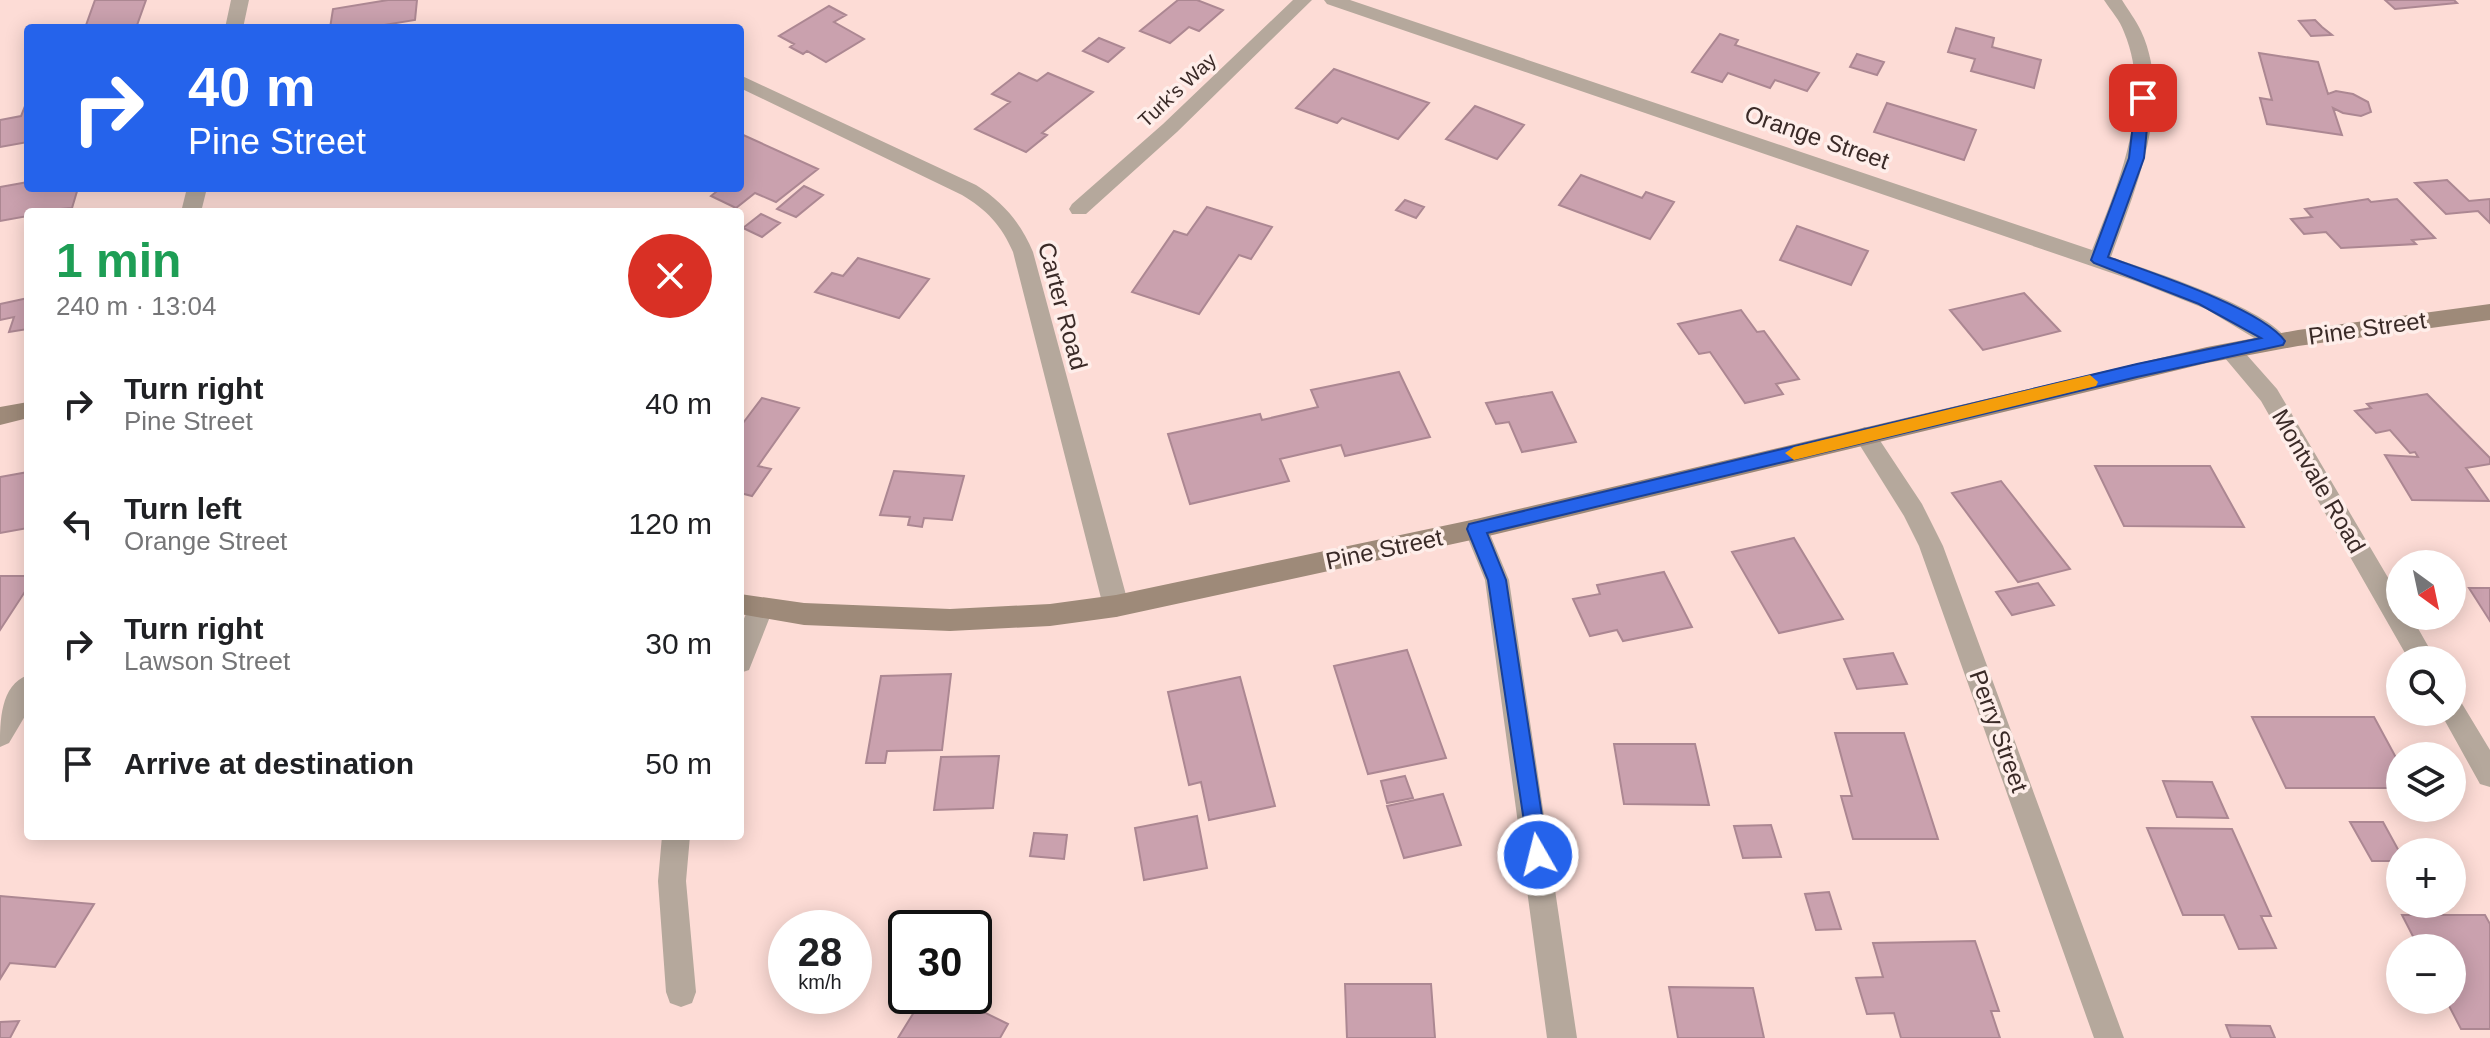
<!DOCTYPE html>
<html lang="en">
<head>
<meta charset="utf-8">
<style>
  :root { --surface:#fff; --page:#f2f2f2; --text:#202124; --muted:#757577 }
  body { margin:0; font-family:Arial,sans-serif; background:var(--page); color:var(--text); height:100vh; display:flex; flex-direction:column; font-size:30px; white-space:nowrap }
  * { box-sizing:border-box; margin:0 }
  p { font-size:26px; color:var(--muted) }
  .icon { flex:none; width:44px; height:44px; fill:none; stroke:currentColor; stroke-width:2; stroke-linecap:round; stroke-linejoin:round }
  .map { position:relative; flex:1; overflow:hidden }
  .details { position:absolute; left:24px; top:208px; width:720px; height:632px; display:flex; flex-direction:column; background:var(--surface); border-radius:8px; box-shadow:0 4px 20px #0003 }
  .details>* { flex:none }
  .hud { position:absolute; left:24px; top:24px; width:720px; height:168px; border-radius:8px; box-shadow:0 4px 20px #0003; background:#2563eb; color:#fff; overflow:hidden }
  .needle { width:52px; rotate:147deg }
  .buttons { position:absolute; left:2386px; top:550px; display:grid; gap:16px }
  .buttons a { display:grid; place-items:center; width:80px; height:80px; border-radius:50%; background:var(--surface); box-shadow:0 4px 20px #0003; font-size:40px }
  .speed { position:absolute; left:768px; top:910px; display:flex; gap:16px; font-size:40px; font-weight:700; text-align:center }
  .speed>* { display:grid; place-content:center; width:104px; height:104px; border-radius:50%; background:var(--surface); box-shadow:0 4px 20px #0003; line-height:1 }
  .speed small { font-size:20px; font-weight:400 }
  .speed .limit { border:4px solid #111; border-radius:12px; background:#fff; color:#111 }
  .pin { position:absolute; display:grid; place-items:center; width:68px; height:68px; color:#fff; margin:-34px; border-radius:16px; box-shadow:0 4px 12px #0006 }
  .me { position:absolute; width:88px; margin:-44px; rotate:352deg; stroke-linejoin:round; filter:drop-shadow(0 0 6px #0008) }
  .turn { display:flex; align-items:center; gap:28px; height:168px; padding:0 32px; font-size:36px }
  .turn .icon { width:104px; height:104px; stroke-width:2.5 }
  .turn b { display:block; font-size:56px; line-height:68px }
  .round { display:grid; place-items:center; flex:none; width:84px; height:84px; border-radius:42px; background:var(--page) }
  .headline { display:flex; align-items:center; justify-content:space-between; height:136px; padding:0 32px }
  h1 { font-size:48px; font-weight:700; line-height:60px; color:#1e9e55 }
  ul { padding:0; list-style:none }
  li { display:flex; align-items:center; gap:24px; height:120px; padding:0 32px }
  li div { flex:1 }
  li b { display:block; font-size:30px }
  li em { font-style:normal }
  .map>svg:first-child { display:block }
  .building { fill:#caa1ae; stroke:#ac8792; stroke-width:2 }
  .lines { fill:none; stroke-linecap:round; stroke-linejoin:round }
  .street { fill:#b5a89c; fill-rule:evenodd }
  .secondary { fill:#9e8a79; fill-rule:evenodd }
  .route { fill:#2563eb; stroke:#184099; stroke-width:2 }
  .slow { fill:#f59e0b }
  .labels { text-anchor:middle; dominant-baseline:central; stroke-width:7; stroke-linejoin:round; paint-order:stroke }
  .far-street-label { font-size:20px; fill:#3a2a27; stroke:#feeeea }
  .street-label { font-size:24px; fill:#3a2a27; stroke:#feeeea }
</style>
</head>
<body>
<div class="map">
<svg width="2490" height="1038" viewBox="0 0 2490 1038">
  <rect width="100%" height="100%" fill="#fddcd6"/>
  <path class="building" d="M95,0H146L136,28H85Z
    M388,0H417L415,20L366,28H330L333,9Z
    M1178,0H1197L1223,10L1199,31L1189,27L1170,43L1140,31Z
    M2385,0H2454L2457,3L2395,9Z
    M829,6L846,15L834,22L864,39L826,62L807,51L803,54L790,47L794,44L779,36Z
    M2315,20L2322,27L2332,35L2311,36L2299,21Z
    M1956,28L1994,38L1992,47L2041,60L2034,88L1971,71L1975,59L1948,52Z
    M1720,34L1738,40L1735,45L1819,73L1807,91L1775,80L1770,88L1728,73L1722,82L1692,72Z
    M1099,38L1124,48L1108,62L1083,51Z
    M2259,53L2318,62L2328,94L2336,91L2353,94L2368,102L2371,112L2361,116L2343,113L2333,108L2342,135L2267,124L2260,98L2272,100Z
    M1857,54L1884,62L1877,75L1850,67Z
    M1334,69L1429,103L1398,139L1342,118L1337,123L1296,108Z
    M1019,73L1037,81L1048,73L1093,92L1042,133L1047,135L1026,152L975,129L1010,102L992,94Z
    M27,101L28,142L0,147V120L21,116Z
    M1887,103L1976,130L1964,160L1874,132Z
    M1475,106L1524,125L1497,159L1446,139Z
    M741,134L818,169L776,202L755,193L736,208L711,196L721,188H740Z
    M1581,175L1642,198L1646,192L1674,202L1650,239L1559,205Z
    M2447,180L2469,201L2490,199V223L2478,211L2446,214L2415,183Z
    M28,182V188H78L72,208L28,212V216L0,221V187Z
    M804,186L823,195L796,217L777,209Z
    M2368,199L2371,202L2397,199L2435,238L2412,240L2416,244L2341,248L2326,232L2304,234L2291,219L2312,217L2305,209Z
    M1405,200L1424,207L1416,218L1396,210Z
    M1207,207L1272,227L1251,259L1239,255L1199,314L1132,292L1174,231L1187,235Z
    M761,214L780,223L762,237L743,228Z
    M1797,226L1868,251L1851,285L1780,260Z
    M858,258L929,279L899,318L815,292L832,273L843,276Z
    M2024,293L2060,331L1983,350L1950,310Z
    M28,298V329L9,332L14,317L0,320V304Z
    M1741,310L1757,332L1764,331L1799,379L1776,384L1783,394L1745,403L1710,352L1699,354L1678,324Z
    M1399,372L1430,437L1345,456L1341,445L1280,459L1289,481L1190,504L1168,434L1260,414L1262,420L1318,407L1311,390Z
    M1552,392L1576,442L1522,452L1509,422L1496,424L1486,403Z
    M2427,394L2490,458V464L2466,468L2489,501L2412,500L2385,455L2418,457L2415,452L2410,453L2390,430L2376,433L2355,411L2371,408L2367,404Z
    M762,398L799,408L758,466L771,469L752,496L740,493V427Z
    M2095,466H2210L2244,527L2124,526Z
    M894,471L964,476L952,520L924,518L922,527L908,525L910,517L880,515Z
    M28,472V528L0,533V477Z
    M2001,481L2070,569L2018,582L1952,493Z
    M1794,538L1843,619L1779,633L1732,552Z
    M1664,572L1692,627L1623,641L1617,630L1590,636L1573,599L1600,594L1597,585Z
    M0,576H28V587L0,630Z
    M2038,583L2054,605L2012,615L1996,592Z
    M2469,588H2490V621Z
    M1407,650L1446,758L1368,774L1334,666Z
    M1893,653L1907,684L1857,689L1844,659Z
    M951,674L942,750L887,751L885,763H866L881,676Z
    M1240,677L1275,806L1209,820L1201,782L1189,785L1168,692Z
    M2252,717H2374L2400,765V788H2286Z
    M1835,733H1904L1938,839H1853L1841,796H1852Z
    M1614,744H1695L1709,805L1624,804Z
    M999,756L993,808L934,810L941,757Z
    M1405,776L1413,798L1387,803L1381,781Z
    M2163,781L2212,782L2228,818L2177,817Z
    M1443,794L1461,845L1404,858L1387,806Z
    M1197,816L1207,868L1144,880L1135,828Z
    M2350,822H2383L2400,853V861H2372Z
    M1771,825L1781,857L1743,858L1734,826Z
    M2147,828L2232,829L2271,916H2261L2276,948L2239,949L2224,915H2183Z
    M1034,833L1067,835L1064,859L1030,856Z
    M1829,892L1841,929L1816,930L1805,894Z
    M0,896L94,904L55,967L10,963L0,979Z
    M2402,915H2485L2490,924V1029H2461L2446,1000H2452V948H2419Z
    M1975,941L1999,1011H1991L2000,1038H1901L1894,1013L1867,1014L1856,978L1883,977L1873,943Z
    M1345,984H1431L1435,1038H1347Z
    M1669,987L1753,988L1764,1038H1678Z
    M924,996H951L1008,1024L1000,1038H898Z
    M19,1021L10,1038H0V1022Z
    M2226,1025L2270,1026L2275,1038H2231Z"/>
  <g class="lines">
    <path class="street" d="M231,0H249L243,28H225Z
      M1293,0H1312L1177,132L1086,214H1072L1069,209L1072,204L1163,124Z
      M1324,0H1350L2092,250C2118,184 2154,103 2124,32C2120,20 2111,11 2104,0H2122C2128,10 2136,20 2141,31C2174,102 2135,189 2111,257C2148,270 2269,308 2288,341L2285,347H2269L2206,309L2138,282L1327,4Z
      M740,75L976,185C1003,202 1021,223 1033,252L1129,606L1125,613L1116,617L1107,613L1103,606L1013,252C1002,226 986,209 962,195L740,88Z
      M187,188H207L201,212H181Z
      M2230,343L2238,345L2277,389L2400,598V616H2411L2436,660H2409L2261,401L2219,351L2222,345Z
      M1865,427L1873,430L1922,504L1943,546L2124,1038H2094L1919,546L1904,516L1854,436L1857,430Z
      M1476,519L1485,522L1509,580L1577,1038H1547L1485,580L1464,529L1467,522Z
      M760,598L769,602L773,609L749,670L740,673V628L751,602Z
      M28,675V711L9,743L0,747C0,722 0,685 28,675Z
      M2452,698L2461,702L2490,750V787L2480,784L2440,712H2452Z
      M662,836H690L686,881L696,992L692,1003L681,1007L670,1003L666,992L658,881Z"/>
    <path class="secondary" d="M2490,304V320L2298,346L2207,363L1476,539L1116,617L1050,626L950,631L804,625L740,614V594L804,603L950,609L1050,604L1116,595L1476,519L2207,347L2298,330Z
      M28,402V418L0,425V407Z"/>
  </g>
  <path class="route" d="M2143,94L2150,98L2144,158L2108,257C2149,272 2261,308 2285,341L2283,345L2137,377L1487,533L1506,580L1548,855L1545,862L1538,865L1530,862L1488,580L1467,529L1469,524L2137,364L2261,338L2199,304L2094,263L2091,260L2129,158L2136,98Z"/>
  <path class="slow" d="M2090,375L2098,382L2096,386L1794,460L1785,453L1794,447Z"/>
  <g class="labels">
    <g class="far-street-label">
      <text transform="translate(1177 90) rotate(-43)">Turk's Way</text>
    </g>
    <g class="street-label">
      <text transform="translate(1817 137) rotate(19)">Orange Street</text>
      <text transform="translate(1063 306) rotate(75)">Carter Road</text>
      <text transform="translate(2367 328) rotate(-8)">Pine Street</text>
      <text transform="translate(2319 481) rotate(60)">Montvale Road</text>
      <text transform="translate(1384 549) rotate(-12)">Pine Street</text>
      <text transform="translate(1999 731) rotate(70)">Perry Street</text>
    </g>
  </g>
</svg>
<div class="buttons">
<a><svg class="needle" viewBox="-14 -14 28 28"><path d="M0-13l5 13h-10z" fill="#e53935"/><path d="M0 13l5-13h-10z" fill="#757577"/></svg></a>
<a><svg class="icon" aria-label="search" viewBox="0 0 24 24"><circle cx="10" cy="10" r="6"/><path d="M15 15l6 6"/></svg></a>
<a><svg class="icon" aria-label="layers" viewBox="0 0 24 24"><path d="M12 4l9 5-9 5-9-5zM3 14l9 5 9-5"/></svg></a>
<a>+</a>
<a>−</a>
</div>
<div class="speed"><div>28<small>km/h</small></div><div class="limit">30</div></div>
<div class="pin" style="left:2143px;top:98px;background:#d93025"><svg class="icon" aria-label="arrive" viewBox="0 0 24 24"><path d="M6 21V4h12l-3 4 3 4H6"/></svg></div>
<svg class="me" style="left:1538px;top:855px" viewBox="-20 -20 40 40"><circle r="17" fill="#2563eb" stroke="#fff" stroke-width="3"/><path d="M0-11L8 9 0 5-8 9z" fill="#fff"/></svg>
<div class="hud">
<div class="turn"><svg class="icon" aria-label="right" viewBox="0 0 24 24"><path d="M7 20v-9h11M14 6l5 5-5 5"/></svg><div><b>40 m</b>Pine Street</div></div>
</div>
<section class="details">
<div class="headline"><div><h1>1 min</h1><p>240 m · 13:04</p></div><a class="round" style="background:#d93025;color:#fff"><svg class="icon" aria-label="close" viewBox="0 0 24 24"><path d="M6 6l12 12M18 6L6 18"/></svg></a></div>
<ul>
<li><svg class="icon" aria-label="right" viewBox="0 0 24 24"><path d="M7 20v-9h11M14 6l5 5-5 5"/></svg><div><b>Turn right</b><p>Pine Street</p></div><em>40 m</em></li>
<li><svg class="icon" aria-label="left" viewBox="0 0 24 24"><path d="M17 20v-9H6M10 6l-5 5 5 5"/></svg><div><b>Turn left</b><p>Orange Street</p></div><em>120 m</em></li>
<li><svg class="icon" aria-label="right" viewBox="0 0 24 24"><path d="M7 20v-9h11M14 6l5 5-5 5"/></svg><div><b>Turn right</b><p>Lawson Street</p></div><em>30 m</em></li>
<li><svg class="icon" aria-label="arrive" viewBox="0 0 24 24"><path d="M6 21V4h12l-3 4 3 4H6"/></svg><div><b>Arrive at destination</b></div><em>50 m</em></li>
</ul>
</section>
</div>
</body>
</html>
